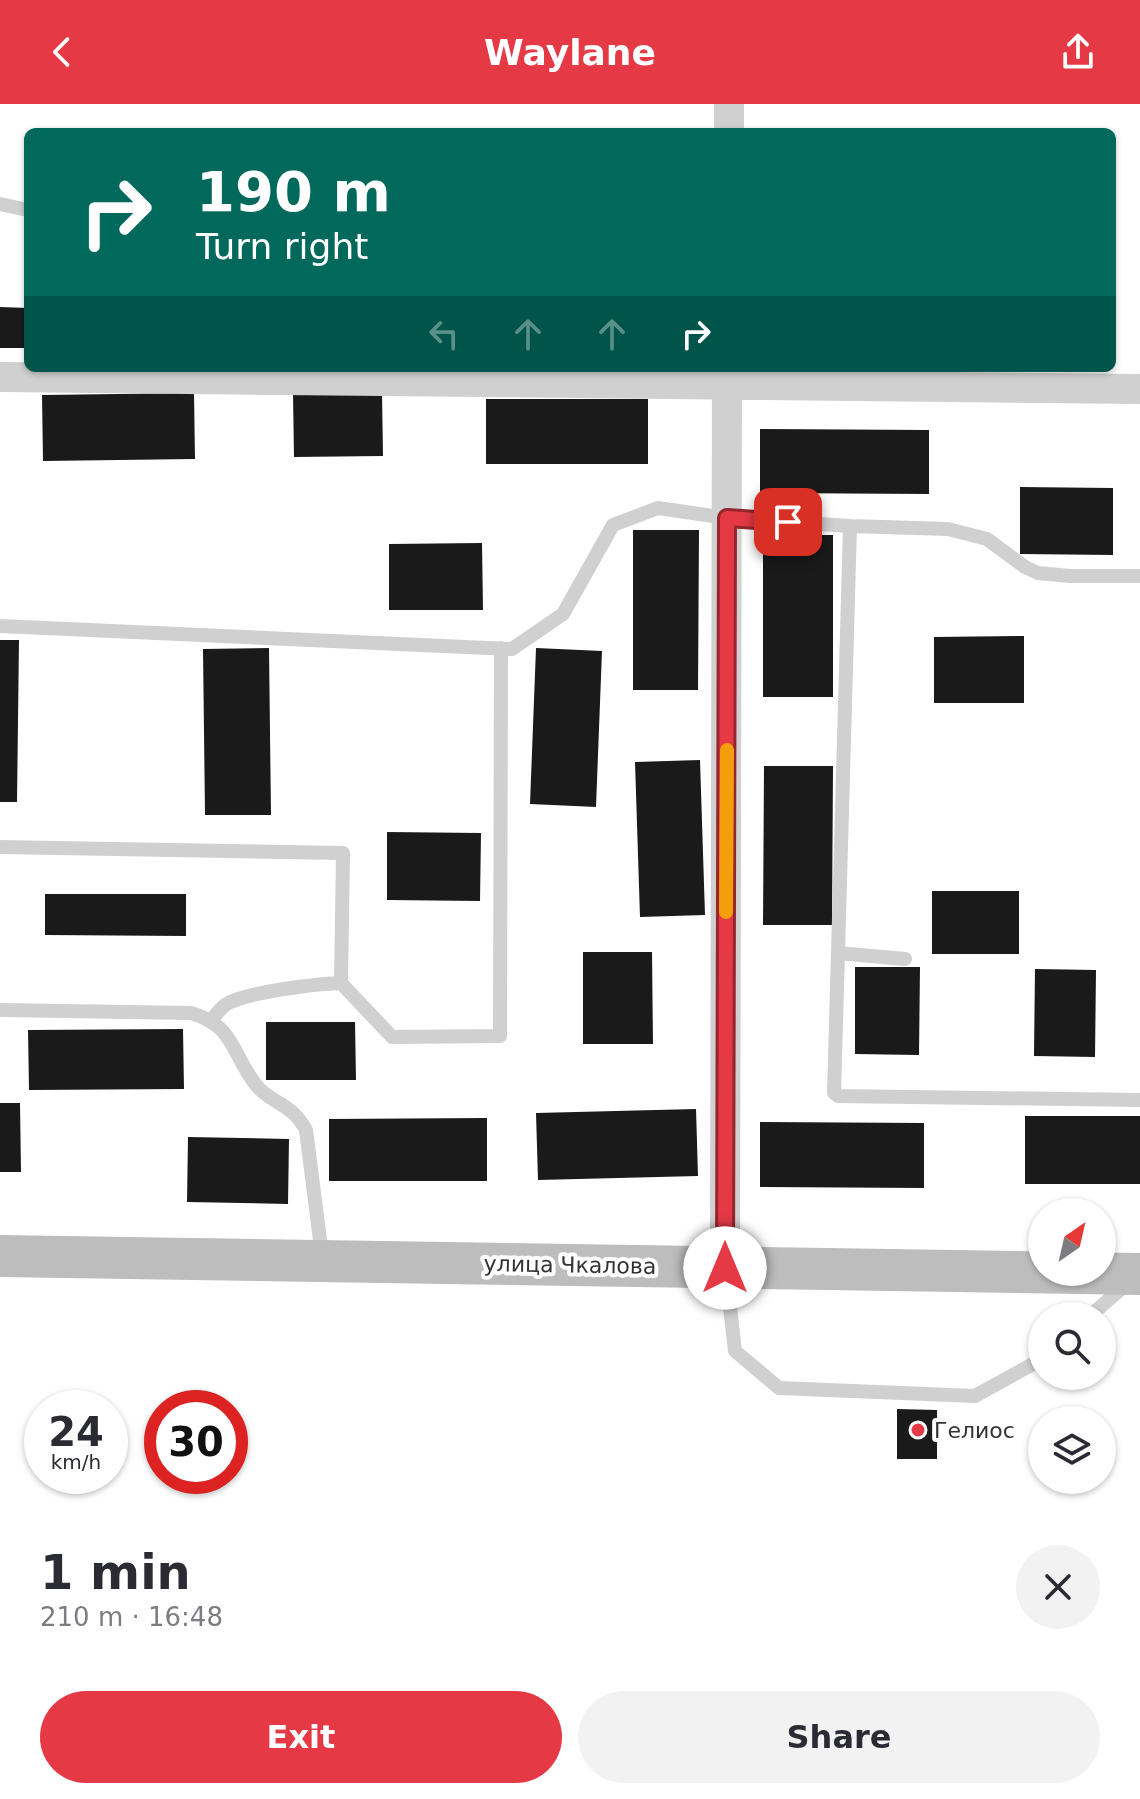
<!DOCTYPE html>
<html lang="en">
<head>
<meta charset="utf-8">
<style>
  :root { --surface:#fff; --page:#f2f2f3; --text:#2b2b33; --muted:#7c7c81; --accent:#e63946 }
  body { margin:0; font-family:"DejaVu Sans",sans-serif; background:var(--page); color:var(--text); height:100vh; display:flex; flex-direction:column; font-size:30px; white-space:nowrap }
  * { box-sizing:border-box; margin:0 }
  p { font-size:26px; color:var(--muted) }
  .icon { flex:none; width:44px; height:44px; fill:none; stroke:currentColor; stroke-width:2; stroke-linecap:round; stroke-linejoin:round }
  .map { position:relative; height:1415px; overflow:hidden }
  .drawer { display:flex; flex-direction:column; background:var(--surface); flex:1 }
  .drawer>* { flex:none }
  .banner { position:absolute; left:24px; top:24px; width:1092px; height:244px; border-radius:12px; box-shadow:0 2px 6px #0004; background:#00695c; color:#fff; overflow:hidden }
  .needle { width:52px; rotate:34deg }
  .tools { position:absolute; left:1028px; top:1094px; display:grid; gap:16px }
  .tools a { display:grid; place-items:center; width:88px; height:88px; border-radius:50%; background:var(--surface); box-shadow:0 2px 6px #0004; font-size:40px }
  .speed { position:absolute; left:24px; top:1286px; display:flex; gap:16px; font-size:40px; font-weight:700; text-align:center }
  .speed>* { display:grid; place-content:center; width:104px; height:104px; border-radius:50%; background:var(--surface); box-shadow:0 2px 6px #0004; line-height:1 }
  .speed small { font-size:20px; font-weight:400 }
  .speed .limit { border:12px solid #d22; background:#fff; color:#111 }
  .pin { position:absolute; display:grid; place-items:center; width:68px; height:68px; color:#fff; margin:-34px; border-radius:16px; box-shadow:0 4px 12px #0006 }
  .me { position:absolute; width:88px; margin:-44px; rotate:0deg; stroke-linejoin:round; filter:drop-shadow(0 0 6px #0008) }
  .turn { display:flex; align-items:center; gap:28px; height:168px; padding:0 40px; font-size:36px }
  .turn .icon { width:104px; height:104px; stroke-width:2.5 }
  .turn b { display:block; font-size:56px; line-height:68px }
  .lanes { display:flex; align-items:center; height:76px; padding:0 40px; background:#0003; justify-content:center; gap:40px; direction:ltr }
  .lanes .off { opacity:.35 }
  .round { display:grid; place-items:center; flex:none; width:84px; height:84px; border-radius:42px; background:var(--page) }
  .headline { display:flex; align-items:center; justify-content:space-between; height:136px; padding:0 40px }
  h1 { font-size:48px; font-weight:600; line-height:60px }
  .cta { display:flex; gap:16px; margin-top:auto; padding:16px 40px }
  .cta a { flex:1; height:92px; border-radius:48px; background:var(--accent); color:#fff; font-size:32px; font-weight:600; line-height:92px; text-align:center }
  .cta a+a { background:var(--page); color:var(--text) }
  header { display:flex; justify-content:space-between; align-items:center; height:104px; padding:0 40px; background:var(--accent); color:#fff; font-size:36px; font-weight:600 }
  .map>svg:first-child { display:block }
  .building { fill:#1a1a1a }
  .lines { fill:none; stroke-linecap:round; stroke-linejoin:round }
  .lane { stroke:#d0d0d0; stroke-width:14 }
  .street { stroke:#d0d0d0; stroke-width:30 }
  .secondary { stroke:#bdbdbd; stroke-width:42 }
  .route-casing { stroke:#96252e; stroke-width:20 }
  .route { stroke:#e63946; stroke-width:14 }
  .slow { stroke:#f59e0b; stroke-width:14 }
  .poi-dot { fill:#e63946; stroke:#fff; stroke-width:3 }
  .labels { text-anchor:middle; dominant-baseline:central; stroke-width:8; stroke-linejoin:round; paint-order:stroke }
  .street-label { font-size:22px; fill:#333; stroke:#fff }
  .poi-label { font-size:22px; fill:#333; stroke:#fff; text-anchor:start }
</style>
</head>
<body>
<header><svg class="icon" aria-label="back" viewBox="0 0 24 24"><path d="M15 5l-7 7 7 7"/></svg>Waylane<svg class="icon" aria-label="share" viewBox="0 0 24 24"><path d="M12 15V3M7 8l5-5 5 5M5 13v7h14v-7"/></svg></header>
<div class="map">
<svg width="1140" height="1415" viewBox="0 0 1140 1415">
  <rect width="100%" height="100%" fill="#fff"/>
  <path class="building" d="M0,203L28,204V244H0Z
    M194,289L195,355L43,357L42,291Z
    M382,289L383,352L294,353L293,291Z
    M486,295H648V360H486Z
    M760,325L929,326V390L760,389Z
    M1020,383L1113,384V451L1020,450Z
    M633,426H699L698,586H633Z
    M763,431H833V593H763Z
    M482,439L483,506H389V440Z
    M1024,532V599H934V533Z
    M0,536H19L17,698H0Z
    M269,544L271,711H205L203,545Z
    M536,544L602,547L596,703L530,700Z
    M700,656L705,811L640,813L635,658Z
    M764,662H833L832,821H763Z
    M387,728L481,729L480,797L387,796Z
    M932,787H1019V850H932Z
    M45,790H186V832L45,831Z
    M583,848H652L653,940H583Z
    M855,863H920L919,951L855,950Z
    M1035,865L1096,866L1095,953L1034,952Z
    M266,918H355L356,976H266Z
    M183,925L184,985L29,986L28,926Z
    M0,999H20L21,1068H0Z
    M696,1005L698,1072L538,1076L536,1009Z
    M1025,1012H1140V1080H1025Z
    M487,1014V1077H329V1015Z
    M760,1018L924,1019V1084L760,1083Z
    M188,1033L289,1035L288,1100L187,1098Z
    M897,1305L937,1306V1355H897Z"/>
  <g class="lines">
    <path class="lane" d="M0,100L28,106
      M850,422L838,849L905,855
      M0,522L512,545L563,510L613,421L658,404L727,414L850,422L948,425L987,435L1025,463L1038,469L1070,472H1140
      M0,743L343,749L341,879L392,933L500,932L501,544
      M838,849L834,989L838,992L1140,996
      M0,906L191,909C235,922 231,949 256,981C271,1000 291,998 306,1026L322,1152
      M212,915C216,911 220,905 225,901C245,888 316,880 341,879
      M726,1168L735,1247L779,1284L975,1292L1042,1255
      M1090,1212L1129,1178"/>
    <path class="street" d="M729,28V0
      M0,273L1140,285
      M725,1164L727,264"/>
    <path class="secondary" d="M0,1152L1140,1170"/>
  </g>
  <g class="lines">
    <defs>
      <path id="route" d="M725,1164L727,414L788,418"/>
    </defs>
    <use href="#route" class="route-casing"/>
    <use href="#route" class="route"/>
    <path class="slow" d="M726,808L727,646"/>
  </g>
  <circle class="poi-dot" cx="918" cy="1326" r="8"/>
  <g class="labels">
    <g class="street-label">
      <text transform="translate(570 1161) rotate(1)">улица Чкалова</text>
    </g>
    <g class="poi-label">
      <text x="934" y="1326">Гелиос</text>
    </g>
  </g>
</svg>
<div class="tools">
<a><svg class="needle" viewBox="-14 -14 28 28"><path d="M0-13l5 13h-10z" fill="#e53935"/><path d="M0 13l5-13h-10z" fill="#7c7c81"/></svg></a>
<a><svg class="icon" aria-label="search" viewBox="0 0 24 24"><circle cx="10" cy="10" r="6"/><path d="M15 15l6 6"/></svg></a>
<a><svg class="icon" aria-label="layers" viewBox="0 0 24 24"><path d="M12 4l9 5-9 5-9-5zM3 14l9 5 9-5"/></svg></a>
</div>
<div class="speed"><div>24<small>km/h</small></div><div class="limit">30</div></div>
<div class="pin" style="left:788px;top:418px;background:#d93025"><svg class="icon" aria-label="arrive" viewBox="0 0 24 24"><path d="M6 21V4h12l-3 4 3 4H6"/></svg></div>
<svg class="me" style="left:725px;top:1164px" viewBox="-20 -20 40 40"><circle r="19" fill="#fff"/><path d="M0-13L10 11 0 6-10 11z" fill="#e63946"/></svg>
<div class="banner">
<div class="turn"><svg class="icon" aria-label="right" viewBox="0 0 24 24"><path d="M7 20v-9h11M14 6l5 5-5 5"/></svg><div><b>190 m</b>Turn right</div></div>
<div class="lanes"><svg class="icon off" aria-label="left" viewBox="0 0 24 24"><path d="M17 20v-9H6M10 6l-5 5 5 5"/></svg><svg class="icon off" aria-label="ahead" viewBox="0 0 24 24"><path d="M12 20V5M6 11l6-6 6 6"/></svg><svg class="icon off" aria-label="ahead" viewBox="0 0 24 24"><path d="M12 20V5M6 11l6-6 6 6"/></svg><svg class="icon" aria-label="right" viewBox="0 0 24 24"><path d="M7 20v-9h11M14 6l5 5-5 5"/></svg></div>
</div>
</div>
<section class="drawer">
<div class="headline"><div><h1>1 min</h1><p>210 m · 16:48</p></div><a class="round"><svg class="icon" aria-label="close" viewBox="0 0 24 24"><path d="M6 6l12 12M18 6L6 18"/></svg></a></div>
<div class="cta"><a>Exit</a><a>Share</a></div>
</section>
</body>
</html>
